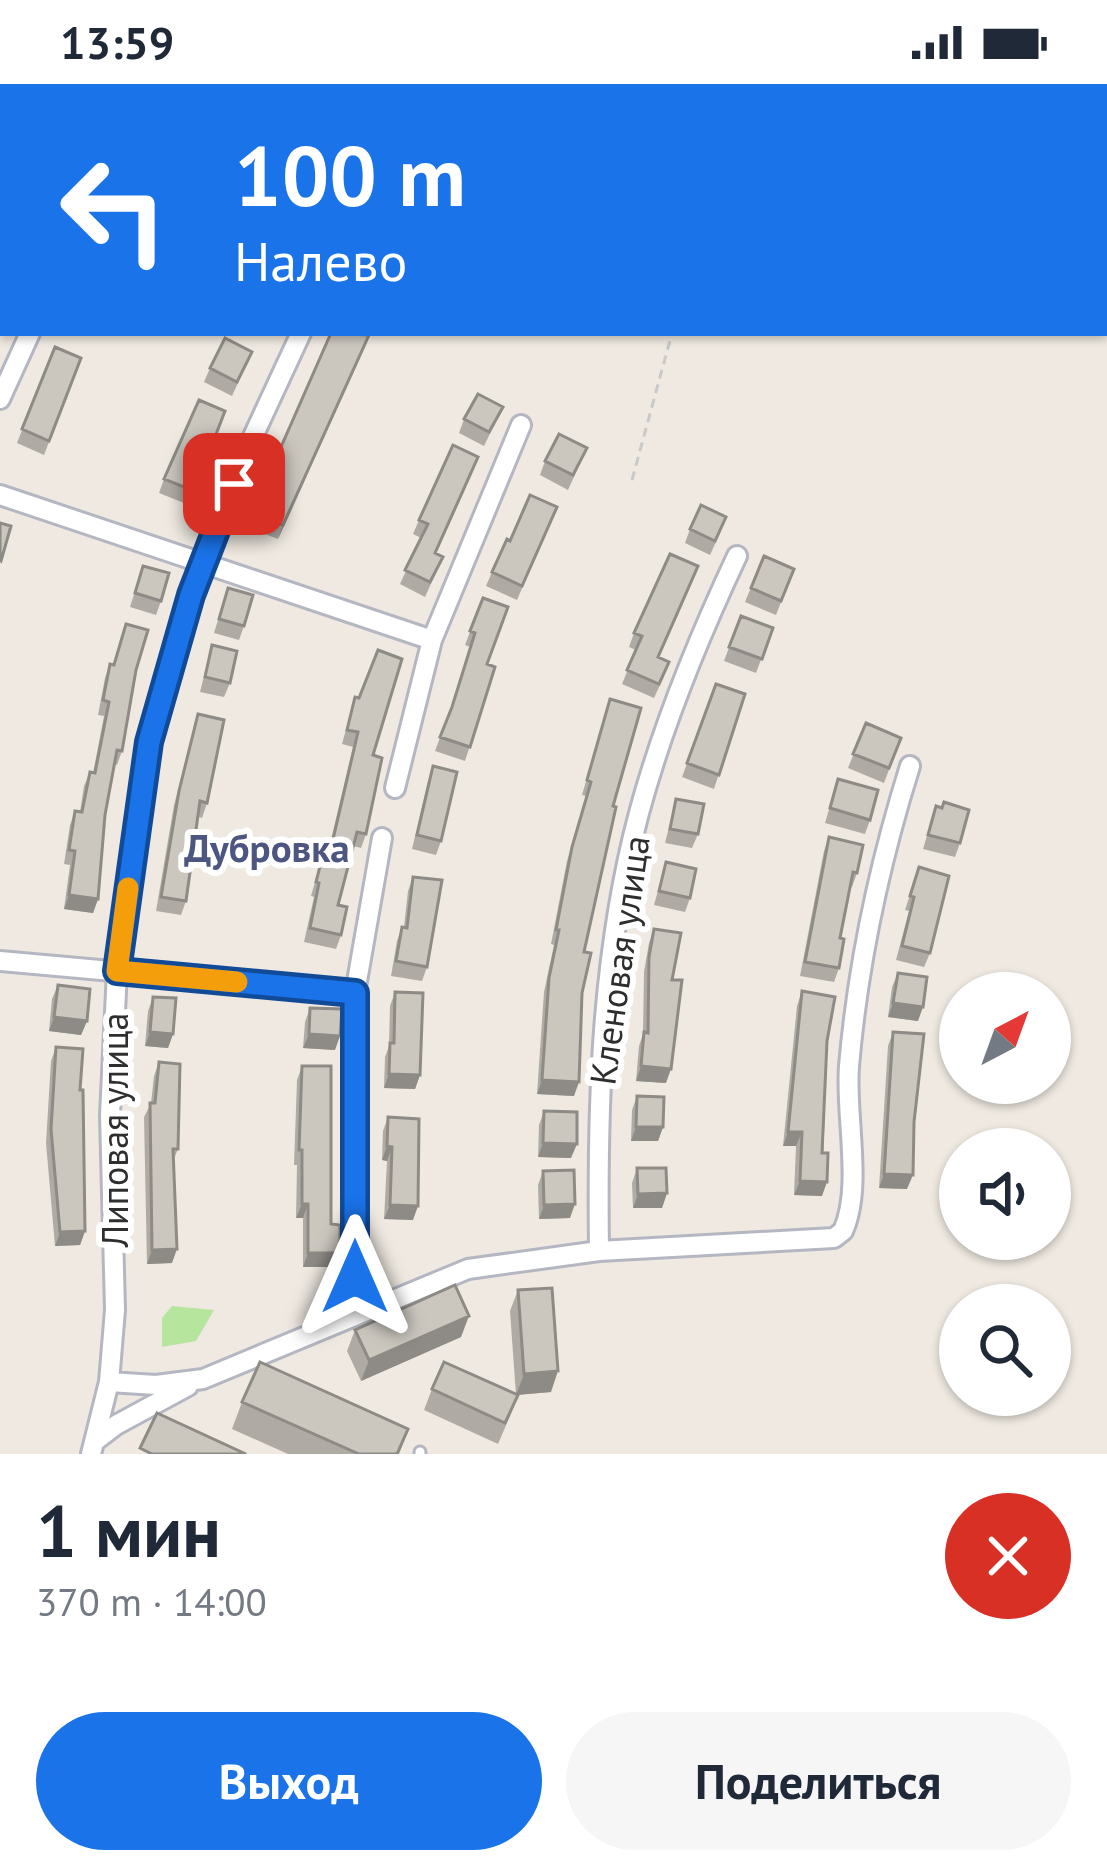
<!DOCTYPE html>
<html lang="ru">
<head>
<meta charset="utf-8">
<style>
  :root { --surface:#fff; --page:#f6f6f7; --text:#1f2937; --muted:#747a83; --accent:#1a73e8 }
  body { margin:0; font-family:"PT Sans",sans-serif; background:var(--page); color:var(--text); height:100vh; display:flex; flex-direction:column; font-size:45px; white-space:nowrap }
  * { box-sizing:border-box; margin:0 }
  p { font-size:39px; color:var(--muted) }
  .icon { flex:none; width:66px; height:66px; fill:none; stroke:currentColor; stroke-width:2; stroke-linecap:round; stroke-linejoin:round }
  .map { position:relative; height:1370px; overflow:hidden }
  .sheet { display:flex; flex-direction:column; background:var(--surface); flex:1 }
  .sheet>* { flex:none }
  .banner { position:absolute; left:0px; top:0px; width:1107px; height:252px; box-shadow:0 3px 9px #0004; background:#1a73e8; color:#fff; overflow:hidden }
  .needle { width:78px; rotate:41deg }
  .buttons { position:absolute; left:939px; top:888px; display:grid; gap:24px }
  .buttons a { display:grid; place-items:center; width:132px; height:132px; border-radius:50%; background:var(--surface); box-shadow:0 3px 9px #0004; font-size:60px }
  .pin { position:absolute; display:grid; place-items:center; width:102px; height:102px; color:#fff; margin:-51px; border-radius:24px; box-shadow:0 6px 18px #0006 }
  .me { position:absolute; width:132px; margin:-66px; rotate:0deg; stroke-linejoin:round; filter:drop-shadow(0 0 9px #0008) }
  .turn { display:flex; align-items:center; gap:42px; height:252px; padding:0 36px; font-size:54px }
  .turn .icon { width:156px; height:156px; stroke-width:2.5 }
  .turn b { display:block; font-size:84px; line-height:102px }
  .round { display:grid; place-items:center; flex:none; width:126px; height:126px; border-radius:63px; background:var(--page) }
  .head { display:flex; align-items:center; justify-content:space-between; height:204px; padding:0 36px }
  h1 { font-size:72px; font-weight:700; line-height:90px }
  .button { display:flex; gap:24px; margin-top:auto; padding:24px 36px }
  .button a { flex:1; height:138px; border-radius:72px; background:var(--accent); color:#fff; font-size:48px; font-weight:700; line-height:138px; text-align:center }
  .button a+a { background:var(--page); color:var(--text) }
  .status { display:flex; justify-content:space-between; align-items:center; height:84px; padding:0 60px; background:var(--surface); direction:ltr }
  .status svg { height:33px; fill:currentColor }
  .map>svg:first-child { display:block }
  .green { fill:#b6e59e }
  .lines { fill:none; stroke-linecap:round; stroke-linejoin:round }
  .stream { stroke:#75cff0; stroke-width:6 }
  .service-casing { stroke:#b4b7c1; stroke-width:15 }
  .minor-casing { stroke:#b4b7c1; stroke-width:24 }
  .path { stroke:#c9c9c9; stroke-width:3; stroke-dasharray:9 6; stroke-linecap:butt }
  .service { stroke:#fff; stroke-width:9 }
  .minor { stroke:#fff; stroke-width:18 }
  .wall { fill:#afaba4 }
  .shaded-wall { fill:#8e8b86 }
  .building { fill:#cbc7bf; stroke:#8e8b86; stroke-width:3 }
  .route-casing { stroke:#114b97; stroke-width:30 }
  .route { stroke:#1a73e8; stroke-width:21 }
  .slow { stroke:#f59e0b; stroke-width:21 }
  .labels { text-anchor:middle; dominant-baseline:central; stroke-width:12; stroke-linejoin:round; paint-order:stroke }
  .street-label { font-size:36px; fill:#2e2e2e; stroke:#fff }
  .neighbourhood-label { font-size:39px; font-weight:bold; fill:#4d5680; stroke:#fff }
</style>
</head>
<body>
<div class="status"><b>13:59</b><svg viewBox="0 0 49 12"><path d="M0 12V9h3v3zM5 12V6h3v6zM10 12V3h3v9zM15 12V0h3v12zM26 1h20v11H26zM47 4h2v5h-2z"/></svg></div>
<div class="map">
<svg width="1107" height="1370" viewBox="0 0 1107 1370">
  <rect width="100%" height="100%" fill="#efe9e1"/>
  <path class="green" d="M172,1222L214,1226L196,1257L162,1263V1234Z"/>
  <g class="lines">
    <path class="stream" d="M1086,0L1087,3
      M1104,58L1107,73"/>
    <defs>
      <path id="service" d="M420,1370V1368"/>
      <path id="minor" d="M0,36L3,37
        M0,315L30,249
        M0,411L432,556
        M395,704L432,556L521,341
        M0,877L355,909
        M599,1167L834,1154L843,1147C863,1103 845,1031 849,982C858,878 879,781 910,682
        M355,1193V909L382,754
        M109,1298L156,1301L203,1295L468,1185L599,1167C597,1021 601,871 639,729C663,640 698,555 737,472
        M95,1357L116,1341L188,1302
        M91,1370L109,1298L115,1226L110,1031L117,887L149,658L202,480L250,359L301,249"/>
    </defs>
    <use href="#service" class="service-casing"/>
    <use href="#minor" class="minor-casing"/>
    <path class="path" d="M113,3L120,0
      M725,3V0
      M632,396L672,249"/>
    <use href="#service" class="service"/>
    <use href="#minor" class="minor"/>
  </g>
  <path class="wall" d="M3,158V221L0,219V164Z
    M369,251L278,455L247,443L252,429Z
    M55,263L81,274L44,371L17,359Z
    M252,268L232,312L204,298L210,284Z
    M503,323L484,362L459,349L464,335Z
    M225,327L189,421L159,409L164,395Z
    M587,364L568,406L540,391L545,377Z
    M473,387L436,470L443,473L425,513L400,500L421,454L413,450L419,436Z
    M557,423L517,516L486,502L492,488L510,457Z
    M690,445L721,447L710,471L685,459Z
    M764,472L794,485L776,531L745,518Z
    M143,482L161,517L156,531L130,523Z
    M693,496L659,573L664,592L654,614L622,600L636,566L629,563L634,549Z
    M228,504L244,542L239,556L214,549Z
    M483,514L487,580L495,583L465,677L435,667L449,630L470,563L465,561Z
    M741,532L773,544L756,589L724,577Z
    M126,540L136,586L122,667L117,681L114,680L105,731L98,815L93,829L64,825L70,781L64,780L70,741L75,727L80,728L84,702L90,688L93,689L104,632L98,631L105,594L110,580L113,581Z
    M212,561L230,599L224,613L200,608Z
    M716,600L745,610L714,705L682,693Z
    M355,613L373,671L366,750L361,764L353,762L338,821L341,851L336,865L304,858L314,813L311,812L325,763L329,764L353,663L342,660Z
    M610,615L613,722L584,868L574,1012L537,1010L544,908L554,861L551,860L567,777L586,712L582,711Z
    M198,630L207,719L202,734L197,732L186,817L181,831L156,827L174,721Z
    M866,639L901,654L884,699L848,684Z
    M433,682L441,757L436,771L412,765L428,697Z
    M838,695L870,736L865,750L825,739Z
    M676,715L698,750L692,764L665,759Z
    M936,722L960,759L955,773L923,765Z
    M829,753L857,789L852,803H850L840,854L839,884L834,898L800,892L824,767Z
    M666,778L690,814L685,828L654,821Z
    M919,783L930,869L924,883L896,876L909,827L905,826Z
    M413,793L427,883L422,897L391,892L397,857L402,843H404L408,807Z
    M654,845L672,896L666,999L636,997L639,962L643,950L644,888L649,859Z
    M898,889L918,937L888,933L892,903Z
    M58,901L87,937L81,951L49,947L52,915Z
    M802,907L827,957L822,1112L794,1111L796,1062H783L797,922Z
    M395,908L420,991L415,1005L384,1004L385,973L389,962L390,922Z
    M153,913L173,950L168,964L145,962L148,927Z
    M310,924L335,966L303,964L305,938Z
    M893,948L907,1105L879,1104L888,962Z
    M56,963L80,1006L85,1147L80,1161L55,1162L46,1059L51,977Z
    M159,978L178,1065L173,1077L172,1179L147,1180L144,1033L151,1019L154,992Z
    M302,982L331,1140L335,1183H303V1134H296L297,1081H294L297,996Z
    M637,1012L663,1043L658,1057H631L632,1026Z
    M544,1027L571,1074L538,1073L539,1041Z
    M388,1033L413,1136L384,1135L387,1077L382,1076L383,1047Z
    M637,1084L667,1109L662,1124H633L632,1099Z
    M543,1087L570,1134L539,1135L538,1101Z
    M518,1206L551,1308L516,1311H518L510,1332L498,1360L424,1326L432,1305L516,1311L510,1227Z
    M355,1246L461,1253L361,1297L347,1267Z
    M242,1318L408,1345L399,1370H288L232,1345Z"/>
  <path class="shaded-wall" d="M369,251L364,265L278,455L283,441Z
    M69,811L98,815L93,829L64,825Z
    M893,919L923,923L918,937L888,933Z
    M54,933L87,937L81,951L49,947Z
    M150,948L173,950L168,964L145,962Z
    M309,950L340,952L335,966L303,964Z
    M641,982L671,985L666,999L636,997Z
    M389,990L420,991L415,1005L384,1004Z
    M542,996L579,998L574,1012L537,1010Z
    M636,1043H663L658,1057H631Z
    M788,1048H802L796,1062H783Z
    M543,1059L577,1060L571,1074L538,1073Z
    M387,1062L392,1063L387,1077L382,1076Z
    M884,1090L913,1091L907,1105L879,1104Z
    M800,1097L827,1098L822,1112L794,1111Z
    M667,1109L662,1124H633L638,1110Z
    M302,1120H308L303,1134H296Z
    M575,1120L570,1134L539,1135L544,1121Z
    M390,1121L418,1122L413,1136L384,1135Z
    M85,1147L80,1161L55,1162L60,1148Z
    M177,1165L172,1179L147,1180L152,1166Z
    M308,1169H340L335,1183H303Z
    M469,1232L461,1253L361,1297L369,1276Z
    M558,1287L551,1308L516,1311L524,1290Z"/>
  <path class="building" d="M3,158V204L0,203V164Z
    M331,249L369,251L283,441L252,429Z
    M225,254L252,268L237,298L210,284Z
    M55,263L81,274L49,357L22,345Z
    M478,310L503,323L489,348L464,335Z
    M199,316L225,327L194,407L164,395Z
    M559,350L587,364L573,391L545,377Z
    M453,361L478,373L435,469L443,473L430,498L405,486L428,440L419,436Z
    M530,411L557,423L522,502L492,488L507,455L510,457Z
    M701,421L726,433L715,457L690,445Z
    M0,439L11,442L1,477L0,476Z
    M670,470L698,482L658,573L669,578L659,600L627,586L642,552L634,549Z
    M764,472L794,485L781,517L751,504Z
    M143,482L169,489L161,517L135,509Z
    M228,504L253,511L244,542L219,535Z
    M483,514L508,523L487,580L495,583L470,663L440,653L452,623L475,549L470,547Z
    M741,532L773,544L762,575L729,563Z
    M126,540L148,546L136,586L122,667L117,666L105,731L98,815L69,811L75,767L69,766L75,727L82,728L90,688L95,689L109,618L103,616L110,580L114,581Z
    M212,561L237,567L230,599L205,593Z
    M378,566L402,575L373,671L382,674L366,750L357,748L338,821L347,823L341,851L310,844L319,799L316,798L325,763L331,764L358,648L347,646L355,613L359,614Z
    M716,600L745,610L719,691L687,679Z
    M610,615L641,624L613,722L616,723L584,868L591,869L582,909L579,998L542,996L549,894L559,846H556L572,763L591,698L587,696Z
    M198,630L224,636L207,719L200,717L186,817L161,813L179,707Z
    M866,639L901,654L889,684L853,670Z
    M433,682L457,688L441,757L417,751Z
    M838,695L878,706L870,736L830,724Z
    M676,715L704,720L698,750L670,745Z
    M944,718L969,726L960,759L928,751L936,722L942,724Z
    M829,753L863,761L857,789L853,788L840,854L844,855L839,884L805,878Z
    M666,778L696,785L690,814L659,807Z
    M919,783L949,792L930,869L902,862L914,813L910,812Z
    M413,793L442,796L427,883L396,877L402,843L407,844Z
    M654,845L681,849L672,896H682L671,985L641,982L644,948L648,949L649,873Z
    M898,889L927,893L923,923L893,919Z
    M58,901L90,905L87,937L54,933Z
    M802,907L835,913L827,957L822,1069H828L827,1098L800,1097L802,1048H788Z
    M395,908L423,909L420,991L389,990L390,959H394Z
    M153,913L176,914L173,950L150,948Z
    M310,924L342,925L340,952L309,950Z
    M893,948L924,950L914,1038L913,1091L884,1090Z
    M56,963L83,965L80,1006H83L85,1147L60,1148L51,1045Z
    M159,978L180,980L178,1065H173L177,1165L152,1166L150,1019H155Z
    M302,982H331V1140L340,1141V1169H308V1120H302V1066H299Z
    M637,1012L664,1013L663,1043H636Z
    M544,1027L577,1028V1060L543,1059Z
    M388,1033L419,1035L418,1122L390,1121L392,1063L387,1062Z
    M637,1084H666L667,1109L638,1110Z
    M574,1086L575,1120L544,1121L543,1087Z
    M455,1201L469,1232L369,1276L355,1246Z
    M552,1204L558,1287L524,1290L518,1206Z
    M260,1278L408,1345L397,1370H359L242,1318Z
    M444,1278L518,1311L505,1339L432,1305Z
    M157,1329L246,1370H152L140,1364Z"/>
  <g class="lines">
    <defs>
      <path id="route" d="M234,400L191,511L149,658L117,887L355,909V1193"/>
    </defs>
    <use href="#route" class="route-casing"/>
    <use href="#route" class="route"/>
    <path class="slow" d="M128,804L117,887L237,898"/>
  </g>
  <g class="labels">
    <g class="street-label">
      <text transform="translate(619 876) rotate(-82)">Кленовая улица</text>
      <text transform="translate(114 1046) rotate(-90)">Липовая улица</text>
    </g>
    <g class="neighbourhood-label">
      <text x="267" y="763">Дубровка</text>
    </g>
  </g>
</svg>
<div class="buttons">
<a><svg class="needle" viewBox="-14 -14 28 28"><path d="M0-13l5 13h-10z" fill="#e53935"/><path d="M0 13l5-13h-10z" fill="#747a83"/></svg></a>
<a><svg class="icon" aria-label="sound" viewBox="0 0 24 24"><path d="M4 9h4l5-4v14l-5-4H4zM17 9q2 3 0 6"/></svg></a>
<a><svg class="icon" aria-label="search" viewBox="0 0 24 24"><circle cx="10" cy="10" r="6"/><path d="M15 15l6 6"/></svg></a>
</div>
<div class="pin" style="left:234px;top:400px;background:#d93025"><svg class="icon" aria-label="arrive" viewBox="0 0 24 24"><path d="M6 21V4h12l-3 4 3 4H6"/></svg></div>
<svg class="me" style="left:355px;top:1193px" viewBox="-20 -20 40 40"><path d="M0-17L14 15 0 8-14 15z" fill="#1a73e8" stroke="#fff" stroke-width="4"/></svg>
<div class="banner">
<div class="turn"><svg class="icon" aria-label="left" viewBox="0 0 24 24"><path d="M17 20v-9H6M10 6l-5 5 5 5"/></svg><div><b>100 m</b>Налево</div></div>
</div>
</div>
<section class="sheet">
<div class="head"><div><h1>1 мин</h1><p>370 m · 14:00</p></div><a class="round" style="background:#d93025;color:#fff"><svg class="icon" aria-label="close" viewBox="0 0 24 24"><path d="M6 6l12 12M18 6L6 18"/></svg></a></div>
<div class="button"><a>Выход</a><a>Поделиться</a></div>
</section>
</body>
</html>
